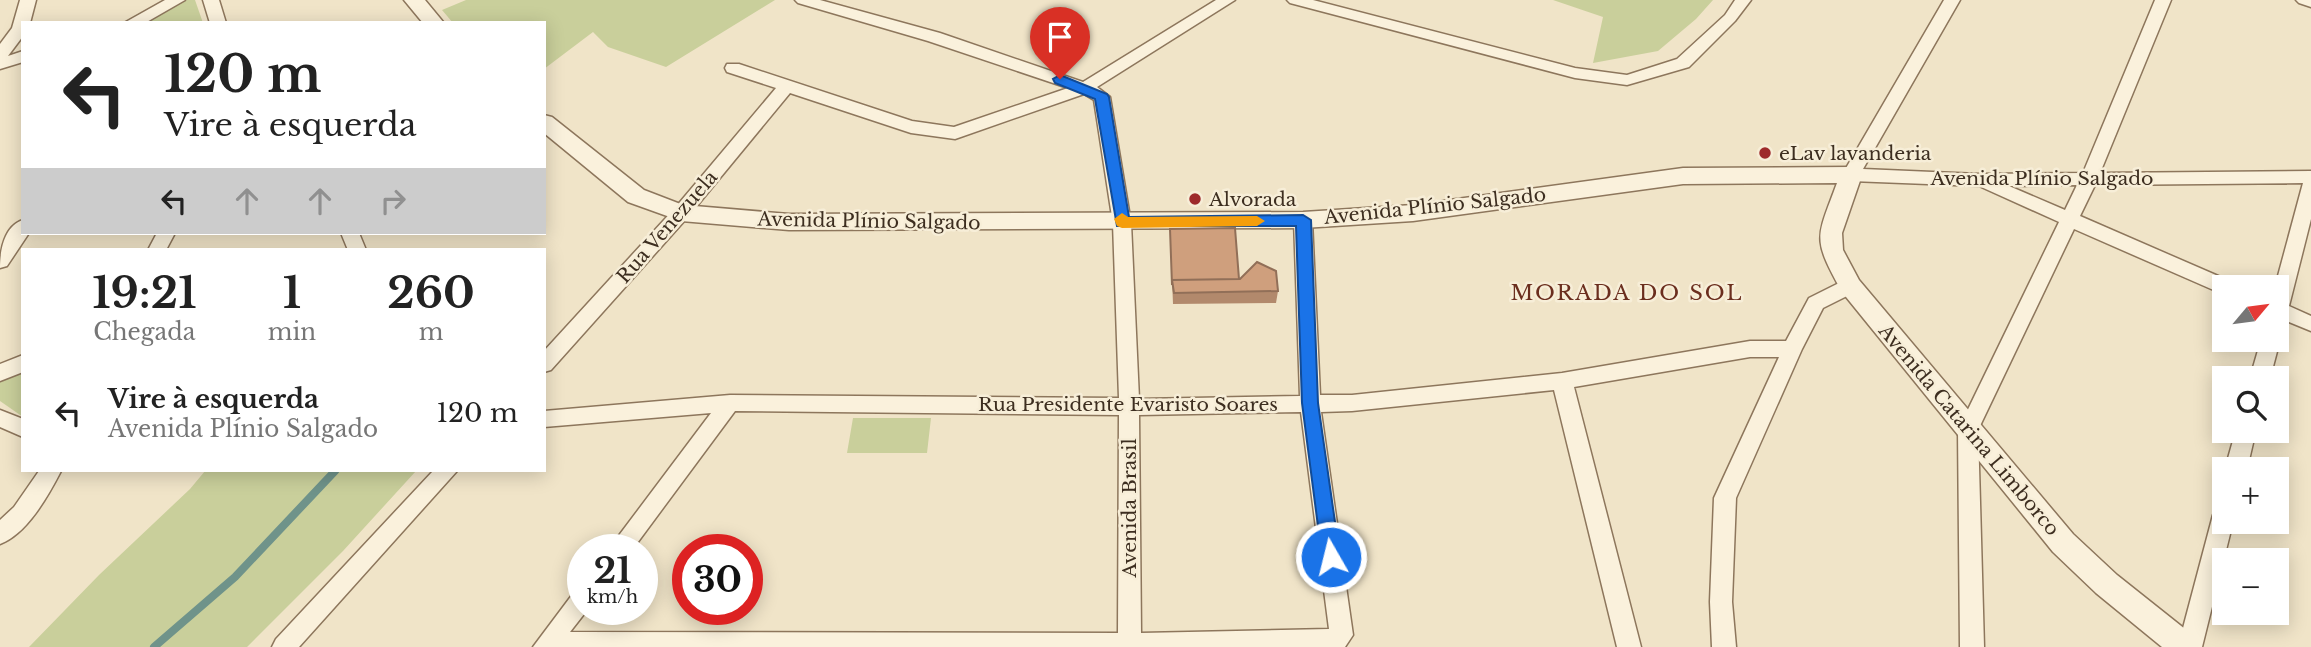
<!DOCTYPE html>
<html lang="pt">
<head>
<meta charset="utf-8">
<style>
  :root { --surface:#fff; --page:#f2f2f2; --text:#222; --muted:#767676 }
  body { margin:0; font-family:"Libre Baskerville",serif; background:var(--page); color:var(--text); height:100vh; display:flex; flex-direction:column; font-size:26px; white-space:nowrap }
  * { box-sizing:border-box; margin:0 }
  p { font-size:23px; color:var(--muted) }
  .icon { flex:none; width:38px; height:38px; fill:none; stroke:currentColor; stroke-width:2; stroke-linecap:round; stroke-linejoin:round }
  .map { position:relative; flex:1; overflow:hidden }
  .details { position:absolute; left:21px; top:248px; width:525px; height:224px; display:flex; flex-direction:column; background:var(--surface); border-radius:0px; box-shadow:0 4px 18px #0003 }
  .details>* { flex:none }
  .top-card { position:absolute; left:21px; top:21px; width:525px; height:214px; border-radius:0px; box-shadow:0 4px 18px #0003; background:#fff; color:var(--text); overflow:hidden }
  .needle { width:46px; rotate:61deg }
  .tools { position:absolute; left:2212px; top:275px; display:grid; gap:14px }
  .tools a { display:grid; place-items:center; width:77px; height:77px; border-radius:0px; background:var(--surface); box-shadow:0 4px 18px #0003; font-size:35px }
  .speed { position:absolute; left:567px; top:534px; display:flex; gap:14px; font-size:35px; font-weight:700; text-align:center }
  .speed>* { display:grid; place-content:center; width:91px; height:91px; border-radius:50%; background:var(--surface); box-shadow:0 4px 18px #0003; line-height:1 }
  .speed small { font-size:18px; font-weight:400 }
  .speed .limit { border:10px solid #d22; background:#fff; color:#111 }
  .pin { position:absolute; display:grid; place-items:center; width:60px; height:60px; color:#fff; margin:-72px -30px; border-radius:50% 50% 50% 0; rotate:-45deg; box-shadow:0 0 7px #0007 }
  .pin .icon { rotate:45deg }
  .me { position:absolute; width:77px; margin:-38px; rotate:352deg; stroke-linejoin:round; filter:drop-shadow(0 0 5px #0008) }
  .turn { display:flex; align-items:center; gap:24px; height:147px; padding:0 28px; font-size:32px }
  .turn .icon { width:91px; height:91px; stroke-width:2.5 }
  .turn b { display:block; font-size:49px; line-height:60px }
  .lanes { display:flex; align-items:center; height:66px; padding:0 28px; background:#0003; justify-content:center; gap:35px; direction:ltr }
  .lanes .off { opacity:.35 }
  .eta { display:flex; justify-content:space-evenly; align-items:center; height:119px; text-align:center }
  .eta b { font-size:42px; font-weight:800; line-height:49px }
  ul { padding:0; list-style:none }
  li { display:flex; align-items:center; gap:21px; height:91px; padding:0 28px }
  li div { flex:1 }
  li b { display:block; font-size:26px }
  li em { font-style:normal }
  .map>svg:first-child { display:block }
  .green { fill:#c9cf9b }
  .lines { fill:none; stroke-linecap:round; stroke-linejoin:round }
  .stream { stroke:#6f938a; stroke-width:8 }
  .minor-casing { stroke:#8d765c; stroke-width:3 }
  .tertiary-casing { stroke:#8d765c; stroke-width:3 }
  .minor { fill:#faf1dc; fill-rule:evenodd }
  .tertiary { fill:#faf1dc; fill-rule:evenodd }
  .wall { fill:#b2896c }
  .building { fill:#cf9f7d; stroke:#916f58; stroke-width:2 }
  .route { fill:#1a73e8; stroke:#114b97; stroke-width:2 }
  .slow { fill:#f59e0b }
  .poi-dot { fill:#9e2a2b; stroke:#f7eed8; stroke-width:2.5 }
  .labels { text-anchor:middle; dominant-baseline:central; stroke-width:5; stroke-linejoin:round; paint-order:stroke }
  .poi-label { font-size:19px; fill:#3d2e20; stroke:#f7eed8; text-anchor:start }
  .street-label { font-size:19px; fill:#3d2e20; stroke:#f7eed8 }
  .neighbourhood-label { font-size:21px; letter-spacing:2px; fill:#6b2e1e; stroke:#f7eed8 }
</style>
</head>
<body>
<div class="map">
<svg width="2311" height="647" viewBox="0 0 2311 647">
  <rect width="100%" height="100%" fill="#f0e4c8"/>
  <path class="green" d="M187,0H195L203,23H144Z
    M466,0H775L666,67L608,47L593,32L544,69V23H453L442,10Z
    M1553,0H1713L1696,19L1658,51L1593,63L1603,17Z
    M23,373V417L0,401V382Z
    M853,418H931L927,453H847Z
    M205,471H416L343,551L247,647H29L99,575L190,489Z"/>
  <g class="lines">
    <path class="stream" d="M154,647L235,577L335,471"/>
    <defs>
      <path id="minor" d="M20,0H36L30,23H23V36L8,56L23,51V62L0,69V44L12,28Z
        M165,0H185L145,23H124Z
        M203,0H219L226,23H210Z
        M795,0H820L940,33L1083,82L1216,0H1235L1097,87L1110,97L1131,223L1139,399L1300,396L1294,220L1297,215H1309L1312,220L1320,395H1352L1562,373L1750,341H1786L1809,298L1843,281H1857L1859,286L1857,291L1823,308L1802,349L1736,498L1732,602L1736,647H1712L1710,602L1714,498L1779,357H1750L1574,387L1641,647H1617L1554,390L1352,411L1321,412L1353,635L1345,647H533L575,591L583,588V609H588L570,632L1118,633L1119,415L735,411L632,550H608L711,413L544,427V411L730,395L1119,398L1113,223L1094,100L1084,94L955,139L911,133L790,93L687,218L551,370L544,372V351L675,208L776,88L727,72L725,68L727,64H739L912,121L954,127L1068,88L928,41L798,3ZM1301,412L1329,629L1141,633L1139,415Z
        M1287,0H1313L1575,68L1627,75L1677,59L1725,15L1735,0H1751L1735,21L1689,67L1627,85L1575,78L1290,3Z
        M1944,0H1960L1863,169L1979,174L2083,173L2155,0H2171L2100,173L2311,171V219L2289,306L2311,316V331L2284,320L2277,322L2275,287L2303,183L2095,185L2080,216L2232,282L2234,287H2224V294L2218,292L2074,229L1978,430L1984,647H1960L1958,430L2059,222L1979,186L1851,181L1842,175ZM2077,185L2065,210L2009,186Z
        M2296,0H2311V7L2299,3Z
        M23,220V233H29L7,266L0,268C0,251 4,226 23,220Z
        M157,233H175L166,250H148Z
        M341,233H359L366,250H348Z
        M2277,335L2280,340L2270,378H2250L2261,340H2277Z
        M23,355V372L0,381V364Z
        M0,410L23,419V437L0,427Z
        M2236,430H2256L2247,469H2225Z
        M39,471H61C48,496 27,534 0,544V520L14,507Z
        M433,471H457L299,647H272L276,639Z
        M2224,506V522H2233L2202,647H2178L2213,515L2216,508Z"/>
      <path id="tertiary" d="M404,0H425L444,23H423Z
        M544,115L552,117L644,190L683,205L789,214L1303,212L1413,205L1683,168L1851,167L1859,169L1862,175L1842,233L1843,250L1859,280L2073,534L2117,575L2195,637L2200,647H2162L2096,593L2053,552L1842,292C1812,237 1816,240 1837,183L1683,184L1413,221L1303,228L789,230L681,221L628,202L544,133Z"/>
    </defs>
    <use href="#minor" class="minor-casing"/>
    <use href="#tertiary" class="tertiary-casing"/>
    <use href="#minor" class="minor"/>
    <use href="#tertiary" class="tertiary"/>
  </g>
  <path class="wall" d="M1170,229L1239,279L1278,291L1276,303L1173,304Z"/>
  <path class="building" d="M1235,228L1239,279L1172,280V285L1170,229Z
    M1257,262L1276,271L1278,291L1174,293L1172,280L1240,279Z"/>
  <path class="route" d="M1060,75L1107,94L1109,97L1129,217L1303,215L1311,220L1318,403L1340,557L1337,563L1331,566L1324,563L1322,557L1302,403L1296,226H1117L1095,99L1055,83L1053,79Z"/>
  <path class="slow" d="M1122,213L1128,217L1257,216L1265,221L1257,226L1122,228L1117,226L1114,219Z"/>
  <g class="poi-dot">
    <circle cx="1765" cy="153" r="7"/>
    <circle cx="1195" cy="199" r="7"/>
  </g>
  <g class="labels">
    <g class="poi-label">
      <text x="1779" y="153">eLav lavanderia</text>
      <text x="1209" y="199">Alvorada</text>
    </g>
    <g class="street-label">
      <text x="2042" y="178">Avenida Plínio Salgado</text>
      <text transform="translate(1435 206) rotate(-6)">Avenida Plínio Salgado</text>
      <text transform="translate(869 221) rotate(1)">Avenida Plínio Salgado</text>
      <text transform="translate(667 227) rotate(-49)">Rua Venezuela</text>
      <text x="1128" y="404">Rua Presidente Evaristo Soares</text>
      <text transform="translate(1969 430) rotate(50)">Avenida Catarina Limborco</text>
      <text transform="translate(1129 508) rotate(-90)">Avenida Brasil</text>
    </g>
    <g class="neighbourhood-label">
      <text x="1627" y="293">MORADA DO SOL</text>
    </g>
  </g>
</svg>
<div class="tools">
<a><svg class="needle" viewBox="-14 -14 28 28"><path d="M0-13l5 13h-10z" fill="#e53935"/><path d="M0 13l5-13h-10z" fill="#767676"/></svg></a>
<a><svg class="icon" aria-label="search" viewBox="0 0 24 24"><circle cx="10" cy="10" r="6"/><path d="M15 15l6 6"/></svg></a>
<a>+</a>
<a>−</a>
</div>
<div class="speed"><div>21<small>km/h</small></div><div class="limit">30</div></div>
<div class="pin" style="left:1060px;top:79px;background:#d93025"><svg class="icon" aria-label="arrive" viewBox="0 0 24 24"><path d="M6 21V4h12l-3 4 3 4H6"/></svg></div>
<svg class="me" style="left:1331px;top:557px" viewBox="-20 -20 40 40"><circle r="17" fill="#1a73e8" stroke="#fff" stroke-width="3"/><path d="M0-11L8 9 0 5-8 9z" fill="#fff"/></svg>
<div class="top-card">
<div class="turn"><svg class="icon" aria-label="left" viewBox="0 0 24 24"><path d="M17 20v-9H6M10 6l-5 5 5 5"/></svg><div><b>120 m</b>Vire à esquerda</div></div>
<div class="lanes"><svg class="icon" aria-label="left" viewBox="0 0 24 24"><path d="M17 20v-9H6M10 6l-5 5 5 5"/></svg><svg class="icon off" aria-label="ahead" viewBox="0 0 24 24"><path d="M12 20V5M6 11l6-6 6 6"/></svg><svg class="icon off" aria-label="ahead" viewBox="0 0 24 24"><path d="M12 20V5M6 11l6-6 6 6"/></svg><svg class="icon off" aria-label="right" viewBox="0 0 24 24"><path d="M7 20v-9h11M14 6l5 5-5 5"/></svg></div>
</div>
<section class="details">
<div class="eta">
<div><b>19:21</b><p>Chegada</p></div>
<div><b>1</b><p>min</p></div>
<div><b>260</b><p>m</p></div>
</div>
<ul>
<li><svg class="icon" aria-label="left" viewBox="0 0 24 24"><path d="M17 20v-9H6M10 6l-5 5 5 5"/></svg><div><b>Vire à esquerda</b><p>Avenida Plínio Salgado</p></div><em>120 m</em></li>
</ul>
</section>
</div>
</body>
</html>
